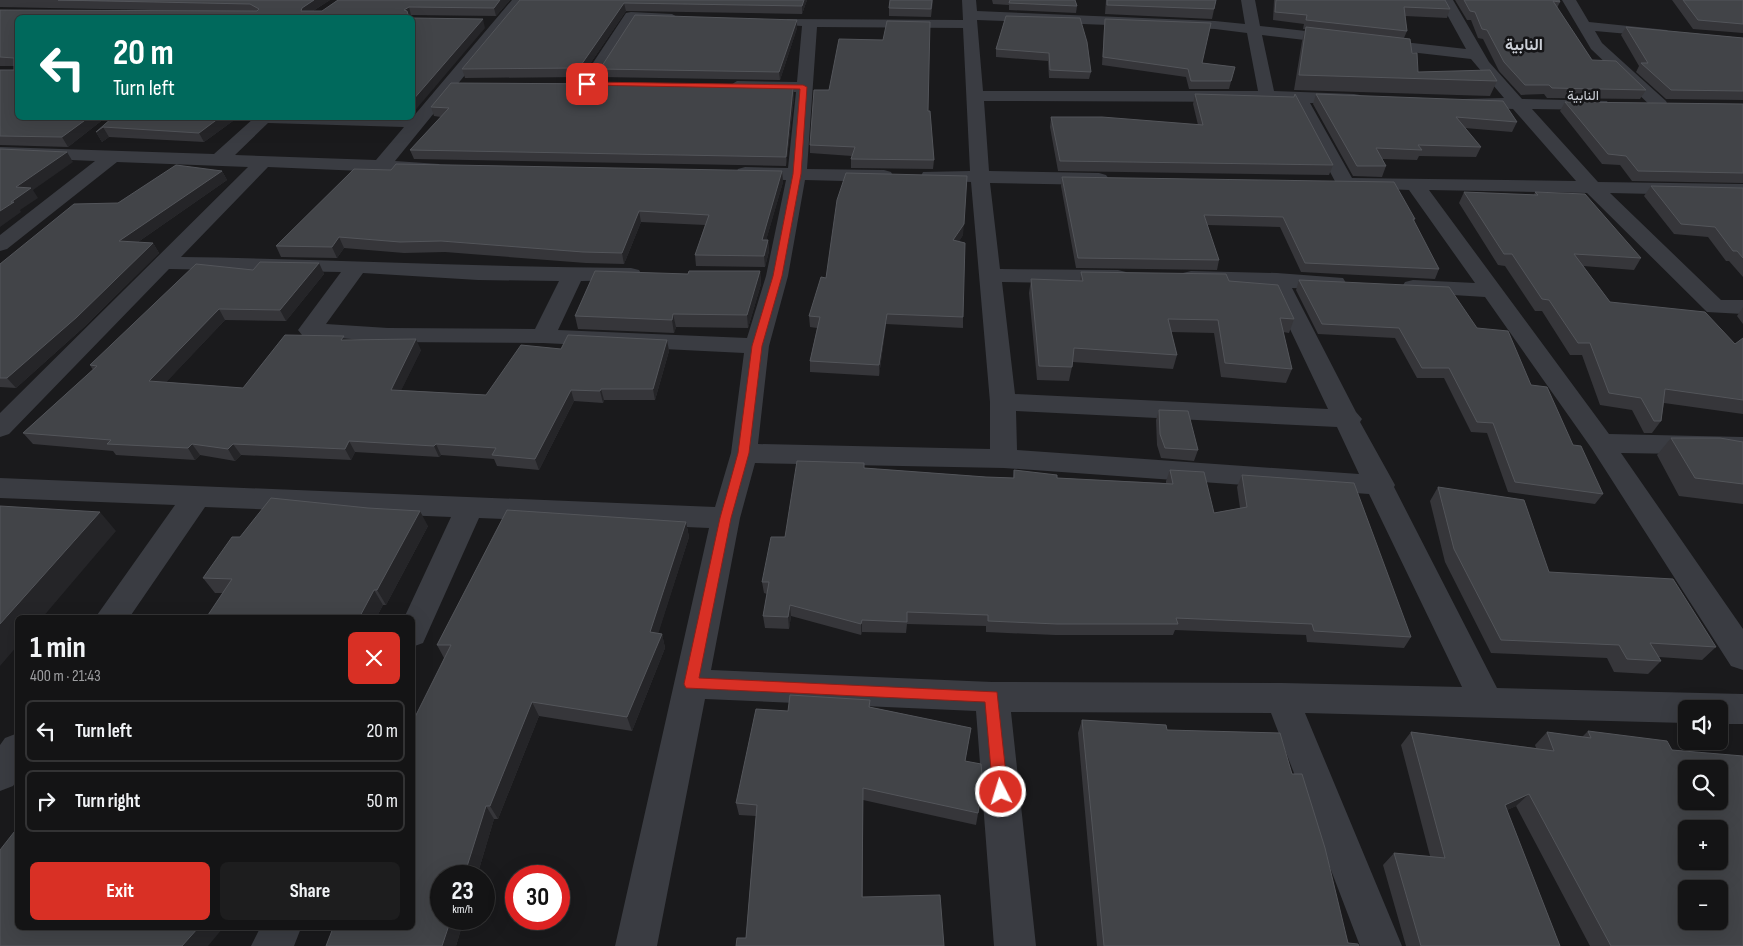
<!DOCTYPE html>
<html lang="en">
<head>
<meta charset="utf-8">
<style>
  :root { --surface:#141415; --page:#1d1d1e; --text:#f1f3f6; --muted:#9d9ea0; --line:#333334; --accent:#d93025 }
  body { margin:0; font-family:"Sofia Sans Condensed",Vazirmatn,sans-serif; background:var(--page); color:var(--text); height:100vh; display:flex; flex-direction:column; font-size:19px; white-space:nowrap }
  * { box-sizing:border-box; margin:0 }
  p { font-size:16px; color:var(--muted) }
  .icon { flex:none; width:28px; height:28px; fill:none; stroke:currentColor; stroke-width:2; stroke-linecap:round; stroke-linejoin:round }
  .map { position:relative; flex:1; overflow:hidden }
  .side { position:absolute; left:15px; top:615px; width:400px; height:315px; display:flex; flex-direction:column; background:var(--surface); border-radius:8px; box-shadow:0 5px 20px #0002,0 0 0 1px var(--line) }
  .side>* { flex:none }
  .hud { position:absolute; left:15px; top:15px; width:400px; height:105px; border-radius:8px; box-shadow:0 5px 20px #0002,0 0 0 1px var(--line); background:#00695c; color:#fff; overflow:hidden }
  .buttons { position:absolute; left:1678px; top:700px; display:grid; gap:10px }
  .buttons a { display:grid; place-items:center; width:50px; height:50px; border-radius:8px; background:var(--surface); box-shadow:0 5px 20px #0002,0 0 0 1px var(--line); font-size:25px }
  .speed { position:absolute; left:430px; top:865px; display:flex; gap:10px; font-size:25px; font-weight:700; text-align:center }
  .speed>* { display:grid; place-content:center; width:65px; height:65px; border-radius:50%; background:var(--surface); box-shadow:0 5px 20px #0002,0 0 0 1px var(--line); line-height:1 }
  .speed small { font-size:12px; font-weight:400 }
  .speed .limit { border:8px solid #d22; background:#fff; color:#111 }
  .pin { position:absolute; display:grid; place-items:center; width:42px; height:42px; color:#fff; margin:-21px; border-radius:10px; box-shadow:0 2px 8px #0006 }
  .me { position:absolute; width:55px; margin:-28px; rotate:355deg; stroke-linejoin:round; filter:drop-shadow(0 0 4px #0008) }
  .turn { display:flex; align-items:center; gap:18px; height:105px; padding:0 15px; font-size:22px }
  .turn .icon { width:65px; height:65px; stroke-width:2.5 }
  .turn b { display:block; font-size:35px; line-height:42px }
  .round { display:grid; place-items:center; flex:none; width:52px; height:52px; border-radius:8px; background:var(--page) }
  .head { display:flex; align-items:center; justify-content:space-between; height:85px; padding:0 15px }
  h1 { font-size:30px; font-weight:700; line-height:38px }
  .primary-button { display:flex; gap:10px; margin-top:auto; padding:10px 15px }
  .primary-button a { flex:1; height:58px; border-radius:8px; background:var(--accent); color:#fff; font-size:20px; font-weight:700; line-height:58px; text-align:center }
  .primary-button a+a { background:var(--page); color:var(--text) }
  ul { padding:0; list-style:none }
  li { display:flex; align-items:center; gap:15px; height:62px; margin:0 10px 8px; padding:0 5px; border:2px solid var(--line); border-radius:8px }
  li div { flex:1 }
  li b { display:block; font-size:19px }
  li em { font-style:normal }
  .map>svg:first-child { display:block }
  .lines { fill:none; stroke-linecap:round; stroke-linejoin:round }
  .minor { fill:#3a3c42; fill-rule:evenodd }
  .wall { fill:#36363a }
  .shaded-wall { fill:#252528 }
  .building { fill:#424448; stroke:#53555a; fill-rule:evenodd }
  .route { fill:#d93025; stroke:#8d1f18 }
  .labels { text-anchor:middle; dominant-baseline:central; stroke-width:5; stroke-linejoin:round; paint-order:stroke }
  .far-neighbourhood-label { font-size:14px; fill:#cdd1d8; stroke:#151517 }
  .far-district-label { font-size:16px; font-weight:bold; fill:#cdd1d8; stroke:#151517 }
</style>
</head>
<body>
<div class="map">
<svg width="1743" height="946" viewBox="0 0 1743 946">
  <rect width="100%" height="100%" fill="#1a1a1c"/>
  <g class="lines">
    <path class="minor" d="M512,0H526L395,161L439,164L441,168L439,172L432,174L268,167L181,257C331,259 481,267 631,268L639,270L642,275L639,280L581,281L558,330L747,338L766,276L786,180L745,179L738,177L736,173L738,169L745,167L788,168L796,92L737,91L729,86L737,81L797,82L802,26L787,25L785,22L787,19L963,20L962,0H976L977,11L1215,21L1245,24L1241,0H1255L1260,26L1466,49L1439,0H1453L1489,62L1522,99L1607,101L1609,105L1607,109L1601,110L1532,109L1598,182L1743,184V196L1610,193L1721,300H1743V314L1707,312L1587,193L1429,190L1609,434L1743,437V455L1621,453L1743,629V670L1731,666L1592,449L1485,297L1405,292L1402,287L1405,282L1413,280L1475,283L1409,190L1338,187L1293,102L984,101L989,171L1099,173L1106,175L1109,179L1106,183L1099,185L990,183L1000,269L1118,270L1126,272L1129,277L1126,282L1118,284L1002,282L1015,394L1328,409L1270,287L1191,285L1183,283L1180,278L1183,273L1191,271L1277,273L1343,278L1346,283L1343,288L1335,290L1292,288L1356,412L1362,419L1360,422L1395,485L1394,487L1497,688L1743,694V724H1719V709H1686V723L1305,713L1402,946H1360L1271,713L1011,712L1036,946H994L976,711L705,699L657,946H615L709,528L479,518L423,643L412,647V618H404L451,517L205,507L129,618H95L175,505L0,498V478L715,507L731,453L744,353L543,343L388,342L302,335L298,330L341,272L169,269L9,434L0,437V413L248,167L117,162L7,249L0,251V235L95,161L0,157V147L214,154L254,118H412ZM977,20L1215,29L1247,33L1258,91H983ZM817,27L963,28L970,171L923,172L921,176L923,180L971,182L990,402V449L758,444L769,346L788,276L805,180L884,182L891,180L893,176L891,172L884,170L807,169ZM1262,35L1471,59L1504,98L1463,99L1461,103L1463,107L1513,109L1576,181L1352,178L1310,103L1354,104L1360,103L1362,99L1360,95L1354,94L1274,91ZM268,123L404,127L376,160L235,155ZM363,273L478,280L559,281L535,329L388,328L326,324ZM1016,411L1337,427L1359,474L1017,450ZM755,463L1004,468L1369,494L1462,687L1282,683L992,682L711,670L740,518Z
      M1562,0H1576L1589,22L1667,30L1669,33L1662,37L1595,31L1602,43L1666,101L1668,105L1666,109H1654L1591,49Z
      M631,12L672,14L679,18L672,22L635,21L593,87H581L579,84L626,13Z
      M18,733V779L13,786L0,791V745L5,738Z
      M260,928H301L294,946H251Z"/>
  </g>
  <path class="wall" d="M0,0H330L313,11H322L338,0H510L496,16L411,15L409,18H18V118H105L68,147L0,145V70H14V66H0V10L199,11L0,7Z
    M520,0H807L802,14L626,11L581,77L465,78L462,69Z
    M933,0L931,17L889,16V8Z
    M992,0H1075L1077,6L1076,13L1009,10V5L993,4Z
    M1106,0H1216L1212,19L1105,14Z
    M1274,0H1445L1450,9L1447,18L1405,16L1407,31L1404,38L1412,53L1418,72L1497,81L1490,96L1294,90L1302,41L1305,29H1303L1304,24L1273,20Z
    M1455,0H1559L1560,2L1557,8L1592,60L1646,90L1640,99L1547,98L1544,94L1521,95L1499,71L1483,39L1478,38L1471,20H1467Z
    M1672,0H1743V33L1693,29Z
    M1006,16L1091,72L1089,79L1049,78L1048,61L996,57V49Z
    M1105,19L1202,63L1235,67L1229,89H1189L1186,77L1102,65L1104,27Z
    M797,20V28L780,80L601,77L600,69Z
    M1626,27L1743,38V100L1666,99L1636,72L1639,66L1621,35Z
    M774,85V87L793,88L794,97L786,166L414,159L410,150L441,117L434,116L431,107Z
    M1195,94L1333,165L1329,175L1058,171L1050,127L1051,117L1198,125L1193,104Z
    M1316,94L1517,122L1512,132L1465,128L1481,147L1476,157L1419,156L1417,160L1382,159L1386,166L1382,177L1353,176L1313,104Z
    M1565,102L1743,104V183L1632,181L1620,165L1602,164L1560,111Z
    M928,111L934,160L933,169L851,168V159L852,156L810,153V145Z
    M112,118H237L204,142L109,137L102,142L96,132Z
    M391,170L782,171L783,182L766,240H768L769,251L765,267L696,266L695,255L705,225L641,222L624,264L586,263L445,252L404,253L344,248L337,258L281,257L276,246Z
    M222,171L227,180L138,242L153,243L159,253L84,327L16,388L0,387V264L118,203Z
    M1062,177L1415,219L1414,221L1439,269L1435,279L1301,272L1280,227L1207,225L1219,260L1217,270L1076,268L1061,186Z
    M1651,186L1743,188V277L1729,261H1726L1708,237L1674,234L1644,196Z
    M1464,192L1534,195L1535,192L1641,258L1634,270L1583,266L1610,302L1735,344L1743,338V414L1664,403L1661,421L1652,433H1644L1632,410L1600,405L1582,355H1570L1542,311H1535L1505,266L1498,265L1459,203Z
    M963,235L959,241L963,317V328L886,324L879,376L810,372V361L817,328L810,327L809,316L826,278Z
    M319,263L324,274L286,321L225,320L166,382L243,388L345,340L421,350L401,390L486,395L561,349L667,340L669,351L655,400H604L603,403L574,401L539,470L497,466L494,459L441,455L439,457L355,452L351,460L241,455L235,461L200,455L195,460L116,455L113,451L33,444L23,433L93,370L90,365L253,270Z
    M760,271L761,284L748,328L676,327L674,333L578,329L575,316L688,274Z
    M1081,272L1229,281L1294,319L1289,333L1283,332L1292,369L1286,383L1221,377L1214,333L1171,332L1177,355L1173,369L1073,362L1069,381L1037,380L1029,293L1031,279L1080,281Z
    M1299,280L1477,328L1531,385L1573,445L1603,494L1595,504L1508,492L1487,433L1471,432L1444,378H1417L1395,338L1318,334L1296,290Z
    M1743,307V324L1737,316Z
    M1159,410L1198,450L1194,461L1161,458L1157,445L1156,420Z
    M1671,438L1743,442V504L1679,496L1657,455Z
    M864,463V468L986,477L1013,478L1014,470L1057,478L1166,483V481L1170,470L1214,513L1240,508L1237,487L1242,475L1411,637L1404,648L1307,642L1306,635L1175,630L1173,635H1055L986,632V626L907,624L906,633L862,632L861,635L791,616L789,629L765,628L763,616L767,594L764,593L762,582L785,537Z
    M1438,487L1549,572L1716,647L1702,660L1659,657L1661,661L1648,674L1614,672L1607,658L1491,653L1445,562L1430,501Z
    M686,522L689,537L658,633L662,634L665,648L632,731L539,716L498,819H494L477,876H441L464,919L456,946H326L444,658L437,645Z
    M428,526L386,605H383L376,618H206L223,593H215L203,578L240,537Z
    M870,700V707L971,728L965,761L983,785L976,825L863,800V897L746,938L756,816L739,815L736,803L788,711Z
    M1082,720L1167,730L1292,774L1348,943L1359,946H1097L1078,733Z
    M1588,731L1743,946H1590L1516,806L1507,810L1560,946H1406L1383,865L1394,853L1430,856L1401,745L1411,732L1536,748L1535,745L1547,732L1582,737Z"/>
  <path class="shaded-wall" d="M314,0H330L305,16L301,11L302,8Z
    M500,0H510L496,16L494,8Z
    M804,0H807L802,14V6Z
    M624,3L626,11L581,77L579,68Z
    M409,7L411,15L409,18L404,10Z
    M483,19L485,28L412,114V101Z
    M797,20V28L780,80L779,72Z
    M793,88L794,97L786,166V157Z
    M88,118H105L68,147L62,137Z
    M219,118H237L204,142L199,133Z
    M103,127L109,137L102,142L96,132Z
    M67,152L73,162L33,190L38,198L20,210L21,212L0,227V211L11,202L16,187Z
    M222,171L227,180L125,251L119,241Z
    M782,171L783,182L763,251L762,240Z
    M639,211L641,222L624,264L622,253Z
    M964,224L963,235L953,251V240Z
    M339,237L344,248L337,258L332,247Z
    M768,240L769,251L765,267L764,256Z
    M153,243L159,253L84,327L16,388L7,378Z
    M319,263L324,274L286,321L280,310Z
    M760,271L761,284L748,328L747,315Z
    M219,309L225,320L157,392L149,381Z
    M673,314L676,327L674,333L672,320Z
    M887,314L886,324L879,376V365Z
    M416,339L421,350L396,401L391,390Z
    M667,340L669,351L655,400L653,389Z
    M601,389L604,400L603,403L600,391Z
    M571,390L574,401L539,470L535,459Z
    M349,441L355,452L351,460L345,449Z
    M192,444L200,455L195,460L188,448Z
    M233,444L241,455L235,461L228,449Z
    M436,444L441,455L439,457L434,446Z
    M420,511L428,526L386,605L377,590Z
    M100,512L116,531L42,618H18V645L0,666V624Z
    M686,522L689,537L654,647L650,632Z
    M374,590L383,605L376,618H359Z
    M790,605L791,616L789,629L788,617Z
    M862,620V632L861,635V624Z
    M662,634L665,648L632,731L627,717Z
    M532,702L539,716L498,819L490,806Z
    M1529,794L1516,806L1492,817L1505,805Z
    M486,806L494,819L477,876H464Z
    M451,919H464L456,946H442Z
    M198,928H223L208,946H182Z"/>
  <path class="building" d="M58,0H314L302,8L301,11H322L338,0H500L494,8L409,7L404,10L407,11L409,18H18V118H88L62,137L0,136V70H14V58L0,57V10L257,11L259,9L250,4Z
    M520,0H804L802,6L624,3L579,68L462,69Z
    M890,0H932L931,9L889,8Z
    M1010,0H1075L1077,6L1009,3Z
    M1107,0H1216L1214,9L1107,5Z
    M1276,0H1445L1450,9L1404,7L1407,31L1306,20L1307,15L1275,12Z
    M1464,0H1559L1560,2L1553,1L1592,60L1616,61L1646,90L1552,88L1549,85H1525L1504,62L1487,30L1482,29L1475,12L1470,11Z
    M1683,0H1743V24L1698,20Z
    M635,15L797,20L779,72L600,69Z
    M1006,16L1080,18L1087,42L1091,72L1050,70L1049,53L996,49Z
    M412,18L483,19L412,101Z
    M1105,19L1211,23L1202,63L1235,67L1231,81H1191L1188,69L1103,57Z
    M887,21L930,22L928,111H930L934,160L851,159L855,147L810,145L814,90H829L839,39L883,40Z
    M1306,27L1410,39L1412,53H1417L1418,72L1490,70L1497,81L1299,75Z
    M1626,27L1743,38V91L1671,90L1641,63H1648Z
    M451,83L774,85L773,87L793,88L786,157L410,150L449,108L431,107Z
    M1195,94L1294,97L1295,94L1333,165L1060,161L1051,117H1102L1203,125Z
    M1316,94L1503,101L1517,122L1456,117L1481,147L1418,145L1422,150L1376,148L1386,166H1357Z
    M1565,102L1743,104V173L1638,171L1626,156L1608,154Z
    M112,118H219L199,133L103,127L96,132Z
    M0,149L67,152L16,187L31,188L11,202H14L0,211Z
    M396,164L782,171L762,240H768L764,256L695,255L709,215L639,211L622,253L583,252L441,241L400,242L339,237L332,247L276,246L354,169L391,170Z
    M176,165L222,171L119,241L153,243L77,317L7,378H0V264L74,204L118,203Z
    M846,173L967,176L964,224L953,240L965,243L963,317L887,314L879,365L810,361L820,317L809,316L821,277L826,278L837,200Z
    M1062,177L1394,182L1415,219H1413L1439,269L1305,263L1283,217L1204,215L1219,260L1078,258Z
    M1651,186L1743,188V258L1737,251H1733L1715,227L1681,224Z
    M1464,192L1538,195L1535,192L1585,194L1641,258L1574,254L1610,302L1705,312L1735,344L1743,338V400L1665,389L1661,421H1654L1641,398L1609,393L1590,343H1578L1549,300L1542,299L1512,254H1504Z
    M260,262L319,263L280,310L219,309L149,381L243,388L285,335L344,336L341,340L416,339L391,390L486,395L521,345L561,349L568,335L667,340L653,389H601L600,391L571,390L535,459L492,455L496,448L436,444L434,446L349,441L345,449L233,444L228,449L192,444L188,448L107,444L111,440L23,433L97,366L90,365L196,264L253,270Z
    M595,271L688,274L689,271H760L747,315L673,314L672,320L575,316Z
    M1081,272L1226,274L1229,281L1278,285L1294,319L1280,318L1292,369L1225,363L1218,320L1168,319L1177,355L1074,348L1072,367L1039,366L1031,279L1083,281Z
    M1299,280L1449,287L1477,328L1508,331L1531,385L1547,387L1573,445L1581,446L1603,494L1515,482L1493,423L1477,422L1449,368H1422L1399,328L1322,324Z
    M1159,410L1188,411L1198,450L1165,448L1160,434Z
    M1671,438H1720L1743,442V484L1695,478Z
    M797,461L864,463V468L986,477L1014,478V470L1057,475V478L1173,484L1170,470L1204,472L1214,513L1247,507L1242,475L1354,483L1411,637L1314,631L1312,624L1176,618L1178,624H1057L988,621V615L907,612V622L862,620L861,624L790,605L788,617L763,616L769,582H762L771,537H785Z
    M1438,487L1524,500L1549,572L1673,579L1716,647L1650,643L1661,661L1627,659L1619,645L1501,640L1454,549Z
    M271,498L368,508L420,511L377,590H374L359,618H206L232,579L203,578L232,537H240Z
    M0,506L100,512L0,624Z
    M507,510L686,522L650,632L662,634L627,717L532,702L490,806H486L464,876H441V919H451L442,946H326L333,928H412V723L451,645H437Z
    M790,695L870,700L869,707L971,728L965,761L981,764L983,785L978,813L863,788L862,897L940,895L944,946H736L737,938H746L757,805L736,803L756,709L788,711Z
    M1082,720L1166,725L1167,730L1280,733L1292,774H1302L1325,848L1348,943L1358,944L1359,946H1104Z
    M1588,731L1667,741L1672,750L1743,756V946H1611L1529,794L1505,805L1560,946H1421L1394,853L1445,858L1411,732L1554,751L1547,732L1591,738ZM1686,769H1719V801H1686ZM1686,829H1719V861H1686ZM1686,889H1719V921H1686Z
    M18,827V928H198L182,946H0V850Z"/>
  <path class="route" d="M587,82L803,85L807,87L801,174L782,276L762,346L749,453L731,518L699,678L997,692L1008,792L1006,798L1001,800L996,798L993,792L985,702L686,688L684,684L720,518L738,453L752,346L773,276L793,174L800,89L585,85Z"/>
  <g class="labels">
    <g class="far-neighbourhood-label">
      <text x="1583" y="95">النابية</text>
    </g>
    <g class="far-district-label">
      <text x="1524" y="45">النابية</text>
    </g>
  </g>
</svg>
<div class="buttons">
<a><svg class="icon" aria-label="sound" viewBox="0 0 24 24"><path d="M4 9h4l5-4v14l-5-4H4zM17 9q2 3 0 6"/></svg></a>
<a><svg class="icon" aria-label="search" viewBox="0 0 24 24"><circle cx="10" cy="10" r="6"/><path d="M15 15l6 6"/></svg></a>
<a>+</a>
<a>−</a>
</div>
<div class="speed"><div>23<small>km/h</small></div><div class="limit">30</div></div>
<div class="pin" style="left:587px;top:84px;background:#d93025"><svg class="icon" aria-label="arrive" viewBox="0 0 24 24"><path d="M6 21V4h12l-3 4 3 4H6"/></svg></div>
<svg class="me" style="left:1001px;top:792px" viewBox="-20 -20 40 40"><circle r="17" fill="#d93025" stroke="#fff" stroke-width="3"/><path d="M0-11L8 9 0 5-8 9z" fill="#fff"/></svg>
<div class="hud">
<div class="turn"><svg class="icon" aria-label="left" viewBox="0 0 24 24"><path d="M17 20v-9H6M10 6l-5 5 5 5"/></svg><div><b>20 m</b>Turn left</div></div>
</div>
<section class="side">
<div class="head"><div><h1>1 min</h1><p>400 m · 21:43</p></div><a class="round" style="background:#d93025;color:#fff"><svg class="icon" aria-label="close" viewBox="0 0 24 24"><path d="M6 6l12 12M18 6L6 18"/></svg></a></div>
<ul>
<li><svg class="icon" aria-label="left" viewBox="0 0 24 24"><path d="M17 20v-9H6M10 6l-5 5 5 5"/></svg><div><b>Turn left</b></div><em>20 m</em></li>
<li><svg class="icon" aria-label="right" viewBox="0 0 24 24"><path d="M7 20v-9h11M14 6l5 5-5 5"/></svg><div><b>Turn right</b></div><em>50 m</em></li>
</ul>
<div class="primary-button"><a>Exit</a><a>Share</a></div>
</section>
</div>
</body>
</html>
